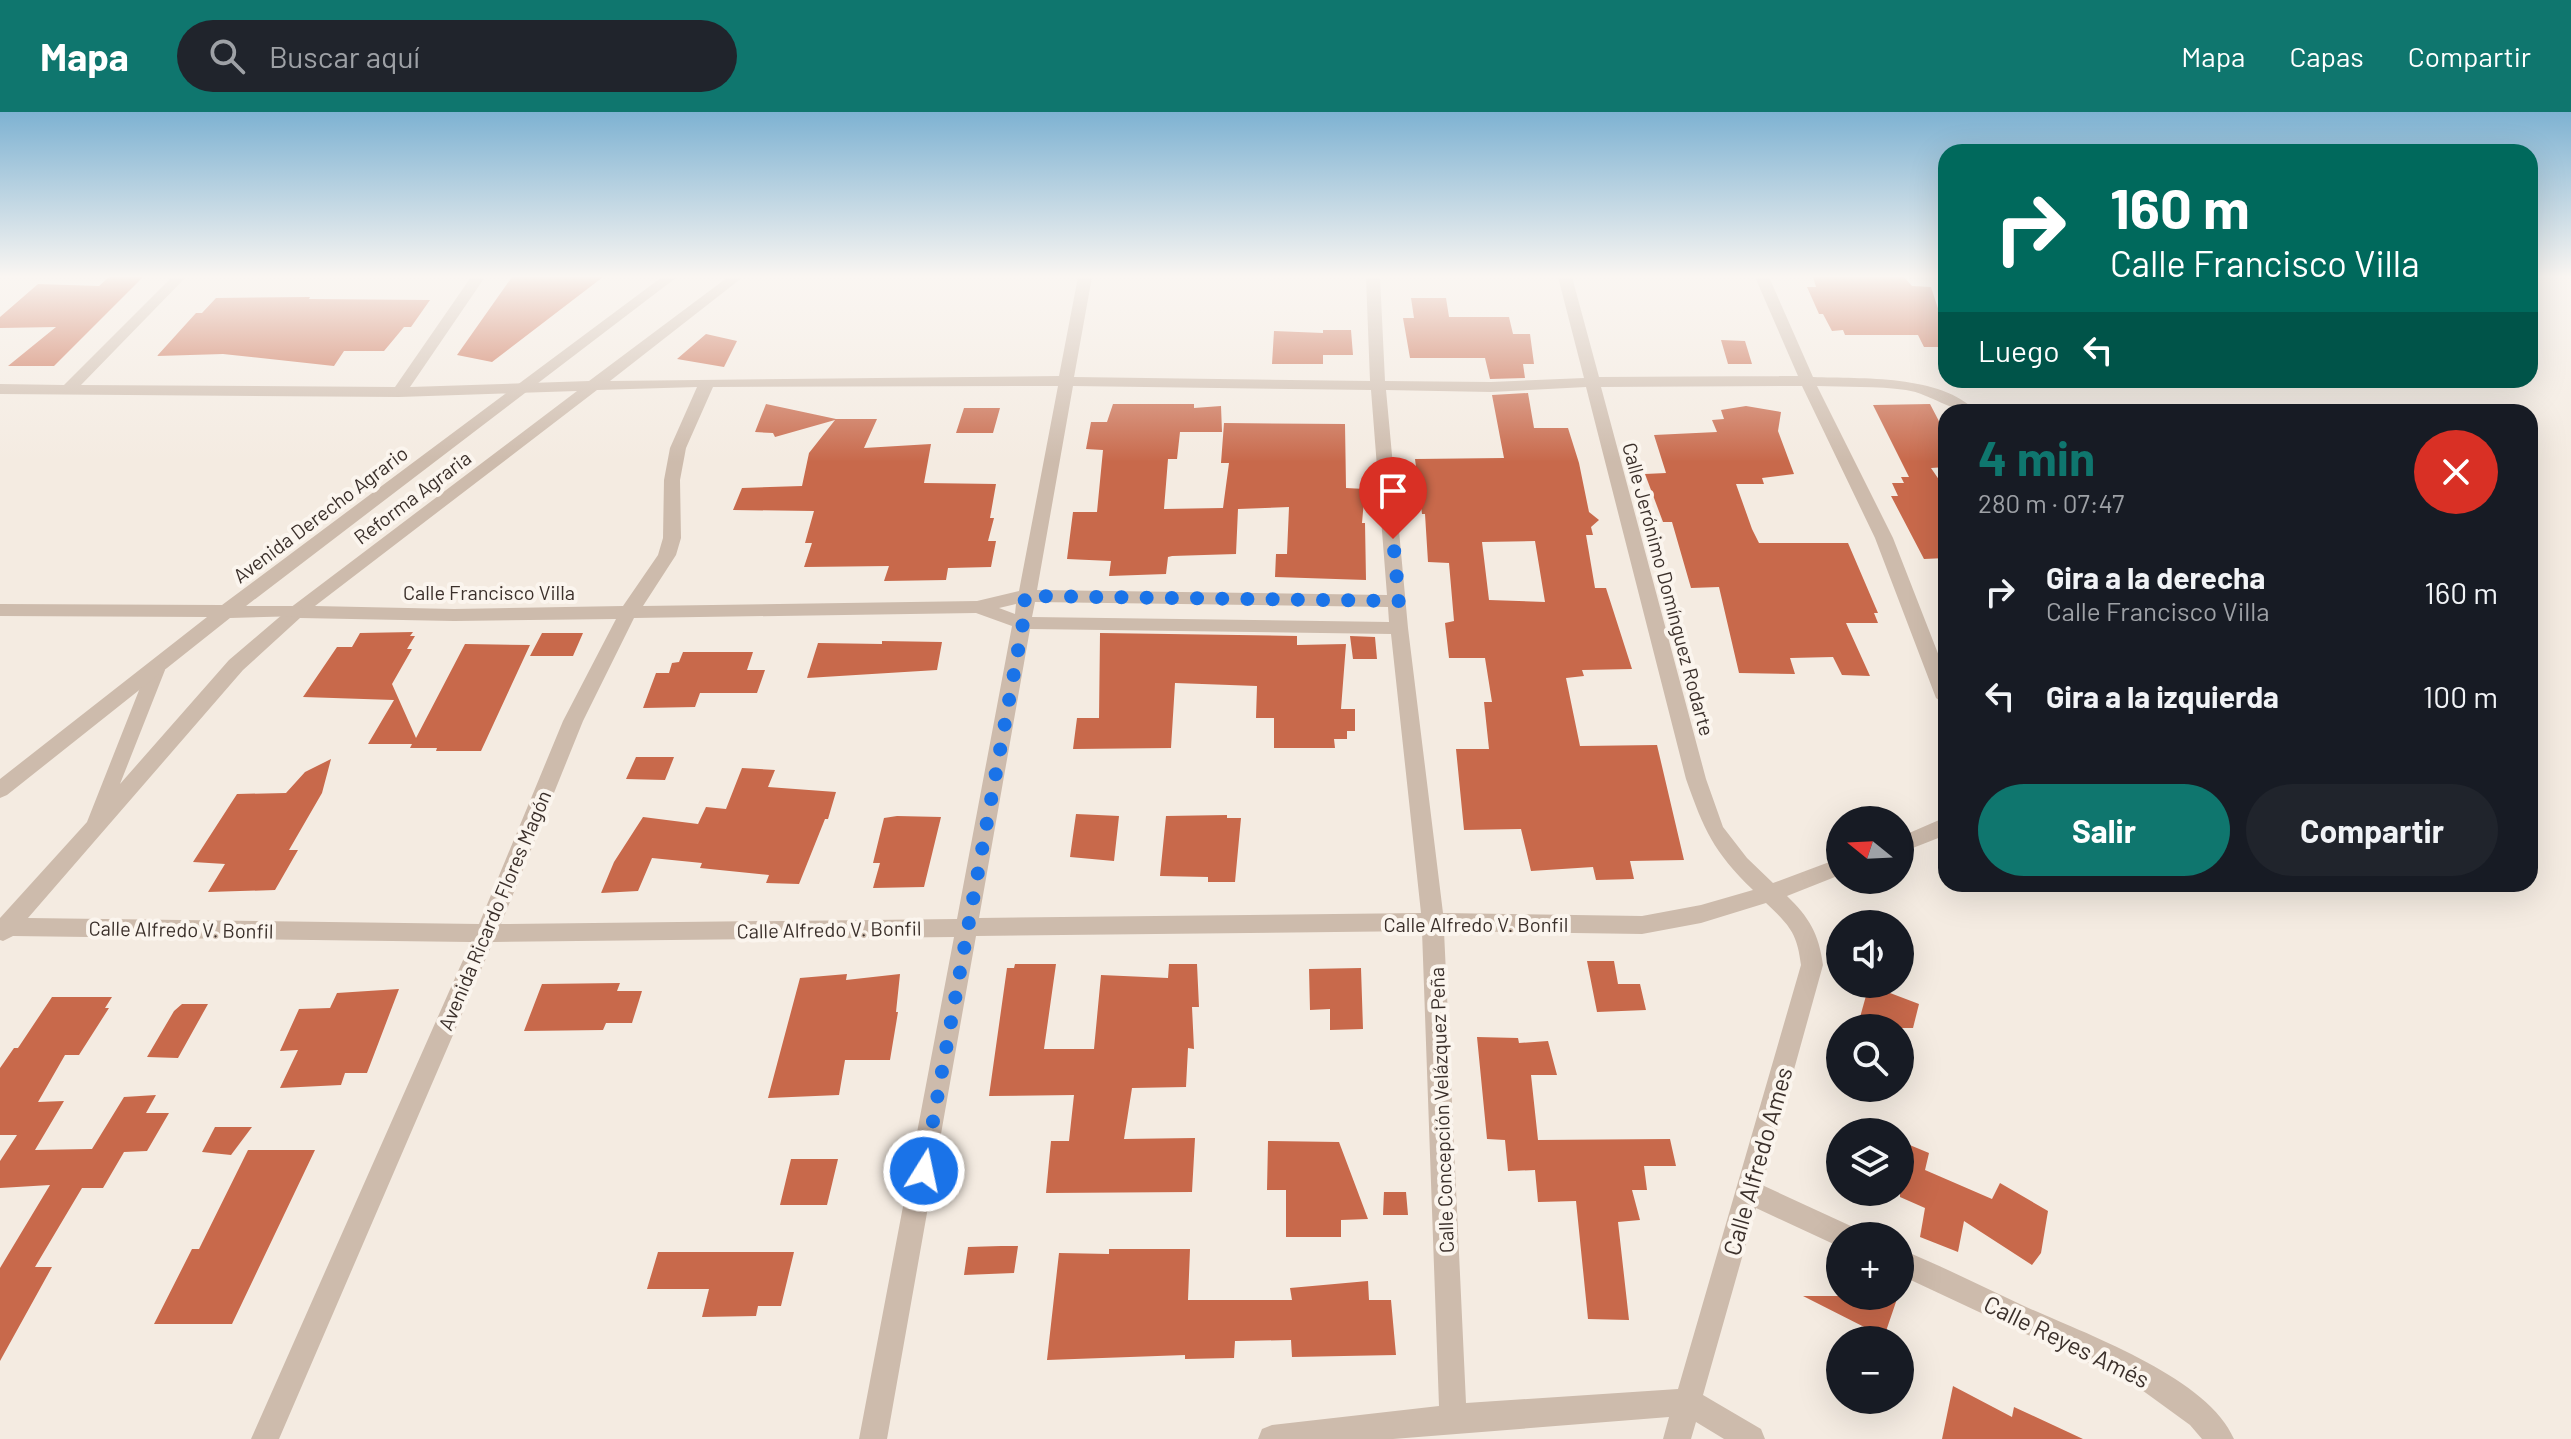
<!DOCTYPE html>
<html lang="es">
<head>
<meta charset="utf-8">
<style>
  :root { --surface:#171b24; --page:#20242c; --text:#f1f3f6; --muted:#9ea1a6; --accent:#0f766e }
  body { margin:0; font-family:Barlow,sans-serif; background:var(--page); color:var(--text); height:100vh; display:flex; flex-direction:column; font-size:30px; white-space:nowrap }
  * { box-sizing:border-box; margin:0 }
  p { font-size:26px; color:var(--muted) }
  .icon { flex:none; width:44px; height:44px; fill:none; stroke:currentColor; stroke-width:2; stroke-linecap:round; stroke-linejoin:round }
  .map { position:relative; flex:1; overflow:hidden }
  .side { position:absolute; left:1938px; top:292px; width:600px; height:488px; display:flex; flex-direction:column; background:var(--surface); border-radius:24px; box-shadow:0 8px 32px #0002 }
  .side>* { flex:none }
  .top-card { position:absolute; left:1938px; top:32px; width:600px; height:244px; border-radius:24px; box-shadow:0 8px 32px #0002; background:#00695c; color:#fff; overflow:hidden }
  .needle { width:52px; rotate:288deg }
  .fabs { position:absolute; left:1826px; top:694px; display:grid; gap:16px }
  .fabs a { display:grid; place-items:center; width:88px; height:88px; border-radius:50%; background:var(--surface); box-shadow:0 8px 32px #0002; font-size:40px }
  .pin { position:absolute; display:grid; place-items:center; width:68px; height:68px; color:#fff; margin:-82px -34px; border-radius:50% 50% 50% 0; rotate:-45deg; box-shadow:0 0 8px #0007 }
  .pin .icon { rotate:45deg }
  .me { position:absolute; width:88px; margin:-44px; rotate:10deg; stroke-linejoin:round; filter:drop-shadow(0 0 6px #0008) }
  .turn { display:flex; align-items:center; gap:28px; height:168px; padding:0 40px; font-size:36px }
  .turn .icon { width:104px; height:104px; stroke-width:2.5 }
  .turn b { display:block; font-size:56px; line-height:68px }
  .then { display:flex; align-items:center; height:76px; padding:0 40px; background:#0003; gap:16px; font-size:30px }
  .round { display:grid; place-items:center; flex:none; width:84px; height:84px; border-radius:42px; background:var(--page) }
  .summary { display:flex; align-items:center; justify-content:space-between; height:136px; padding:0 40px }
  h1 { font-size:48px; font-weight:700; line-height:60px; color:var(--accent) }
  .button { display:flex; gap:16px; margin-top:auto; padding:16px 40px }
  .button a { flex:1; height:92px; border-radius:48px; background:var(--accent); color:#fff; font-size:32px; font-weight:700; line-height:92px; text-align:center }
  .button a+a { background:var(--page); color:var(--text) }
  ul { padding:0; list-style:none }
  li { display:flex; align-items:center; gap:24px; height:104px; padding:0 40px }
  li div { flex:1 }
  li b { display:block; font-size:30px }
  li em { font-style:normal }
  header { display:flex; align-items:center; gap:48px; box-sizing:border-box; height:112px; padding:0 40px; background:var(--accent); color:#fff }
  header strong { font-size:38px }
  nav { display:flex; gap:44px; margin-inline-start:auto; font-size:28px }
  .search { width:560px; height:72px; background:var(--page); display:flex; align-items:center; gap:20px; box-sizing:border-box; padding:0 28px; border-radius:44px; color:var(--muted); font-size:30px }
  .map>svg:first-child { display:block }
  .building { fill:#c8694b; fill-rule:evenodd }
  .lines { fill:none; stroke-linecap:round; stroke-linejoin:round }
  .minor { fill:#cdbbac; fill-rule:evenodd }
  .tertiary { fill:#cdbbac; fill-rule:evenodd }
  .route { stroke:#1a73e8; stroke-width:14; stroke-dasharray:0 25.2 }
  .labels { text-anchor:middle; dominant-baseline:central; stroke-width:8; stroke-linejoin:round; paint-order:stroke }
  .street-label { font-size:20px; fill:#3b302b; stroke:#fbf5ee }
  .near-street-label { font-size:24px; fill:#3b302b; stroke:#fbf5ee }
</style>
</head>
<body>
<header>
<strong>Mapa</strong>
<div class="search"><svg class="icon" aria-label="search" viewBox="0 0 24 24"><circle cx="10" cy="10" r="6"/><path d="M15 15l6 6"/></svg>Buscar aquí</div>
<nav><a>Mapa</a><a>Capas</a><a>Compartir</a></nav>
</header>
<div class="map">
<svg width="2571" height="1327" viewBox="0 0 2571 1327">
  <rect width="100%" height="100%" fill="#f4ebe1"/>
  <path class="building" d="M109,165H143L54,254H8L56,215L0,216V205L38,172L99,174Z
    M512,165H603L492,250L457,243Z
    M1813,165H1904L1912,174L1931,175L1946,221V235H1924L1918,223H1845L1843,218L1832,219L1823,202H1819L1807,175H1816Z
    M310,185L309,187L430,188L411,215H404L384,239H344L334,254L223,242L157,244L196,201H202L216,186Z
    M1411,186H1446L1449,205H1509L1513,222H1530L1534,252H1523L1525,266L1490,267L1485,246H1410L1403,206H1414Z
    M1323,218H1351L1353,243H1323V252H1272L1274,219L1323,221Z
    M706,222L737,229L724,255L677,247Z
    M1721,228L1745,229L1752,252H1728Z
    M1528,281L1534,316H1568L1579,351L1589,400L1599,408L1591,415L1593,423H1586L1595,476H1606L1632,557L1582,558L1584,564L1566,566L1580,634L1657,633L1684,748L1630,749L1634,767L1596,768L1593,755L1531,759L1521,717L1464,718L1456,637H1489L1484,590H1492L1485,546H1449L1445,511L1454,509L1449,451L1428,450L1425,402H1422L1415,347L1504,346L1492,283ZM1535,429L1545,490L1489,488L1482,430Z
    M766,292L836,307H877L864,336L931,332L924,371L996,372L990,406H994L988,429H996L991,455L948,456L946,468L884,469L889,454L804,455L812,431H805L814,399L733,398L742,376L802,374L809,341L835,308L775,325L773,321L755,320Z
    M1113,292H1194V296L1221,294L1222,320H1180L1177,347H1168L1164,397L1223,396L1229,351H1221L1224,311L1345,312L1346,376L1365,377L1362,411H1365L1366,468L1275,465L1276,442H1287L1289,395L1238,397L1236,442L1172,444L1168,445L1166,462L1109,464L1111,449L1067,447L1073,400H1097L1103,338L1086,337L1091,310H1107Z
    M1930,292L1942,315H1946V355L1931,356L1946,378V446L1924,447L1891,384H1898L1892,371H1904L1901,365H1909L1873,293Z
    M1746,294L1781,300L1778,319L1794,362L1762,366L1764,372H1736L1752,417L1759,431H1848L1878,501H1874L1878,511H1846L1870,564L1842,563L1833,545L1790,546L1795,562L1739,561L1719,475L1691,476L1672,410H1663L1645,362L1666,361L1654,323L1717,320L1712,308L1724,307L1721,298Z
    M964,296H1000L993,321H956Z
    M413,520L410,524H415L407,537H412L392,572L416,626L465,532L530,533L481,639H436L437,636H410L412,632H368L394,588L303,585L337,535H352L360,521Z
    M542,521H583L573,544H530Z
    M1100,521L1297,524V533L1346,532L1341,597H1355V619H1347V627H1334L1335,636H1274V606H1256L1257,574L1175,571L1171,636L1073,637L1077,606H1099Z
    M1350,524L1375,525L1377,547H1353Z
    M882,529L942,530L937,558L807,566L818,531L882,532Z
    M683,540H753L747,558H765L757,581H700L695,595L643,596L656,561H669L672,551L679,550Z
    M636,645H674L665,668L626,667Z
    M331,647L322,681L289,738H298L275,778L208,780L225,752L193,750L237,682L286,681L305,660Z
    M742,656L775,658L768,675L836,680L828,707H825L799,772L766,771L769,763L700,756L702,751L652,746L638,779L601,781L614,750L643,705L698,712L706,695L726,697Z
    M1076,702L1119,704L1114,749L1070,745Z
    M1227,703V706H1241L1235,770H1208V765L1160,764L1166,704Z
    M897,704L941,705L924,775L873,776L880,751H873L884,706Z
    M1587,849H1614L1618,872H1640L1646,898L1597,900Z
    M1015,852H1056L1044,937H1094L1101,863L1168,866L1169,852H1197L1199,895H1192L1194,937L1188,936L1186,975L1132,976L1124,1027L1195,1026L1192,1080L1046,1081L1051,1029H1069L1074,983L989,984L1007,856H1014Z
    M1361,856L1363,917L1330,918V897L1310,898L1309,857Z
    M847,862L846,868L900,862L896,900H898L890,948H845L839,983L768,986L800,866Z
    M620,871L617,879H642L632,911H606L603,918L524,919L542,872Z
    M1869,873L1919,892L1913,916H1857Z
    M399,877L367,961H345L341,973L280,976L298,938L280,939L299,897L330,896L337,881Z
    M52,885H112L105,896H109L79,943H65L38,990L64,989L35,1038L92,1037L124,985L156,983L146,1001H169L147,1039L124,1040L103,1076H82L35,1155H52L0,1249V1156L50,1073L0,1076V1049L17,1023H0V956L14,936H18Z
    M182,892H208L178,946L147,945L174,899Z
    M1477,925L1518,926L1519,931L1548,929L1557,963H1531L1538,1028L1670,1027L1676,1054H1644L1647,1078H1632L1640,1108L1618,1110L1629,1208L1588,1207L1576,1089L1538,1090L1535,1058L1508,1059L1505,1028L1487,1027Z
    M215,1015H252L231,1043L202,1040Z
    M1268,1029L1339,1030L1368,1107L1341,1108V1125H1286V1078H1267Z
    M1900,1029L1929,1041L1925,1058L1992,1087L2000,1071L2048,1099L2041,1141L2032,1153L1964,1109L1958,1140L1920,1125L1925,1096L1900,1085Z
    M248,1038H315L232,1212H154L192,1137H199Z
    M791,1047H838L827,1093H780Z
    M1384,1080H1406L1408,1103H1383Z
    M1001,1134H1018L1014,1161L964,1163L968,1135Z
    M1109,1137H1190L1188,1188H1292L1290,1176L1368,1169L1369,1188H1391L1396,1243L1292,1245L1291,1228L1235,1229L1234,1246L1185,1247V1243L1047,1248L1059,1141L1109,1142Z
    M658,1140H794L781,1194H758L756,1204L702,1205L709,1177H647Z
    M1803,1184H1898L1884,1225Z
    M1953,1274L2012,1305L2014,1295L2083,1327H1942Z"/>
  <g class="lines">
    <path class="minor" d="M172,165H186L81,273L395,275L471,165H485L410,275L589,269L728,165H743L610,269L1059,264L1078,165H1092L1074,265L1370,269L1366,165H1380L1385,269L1491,270L1584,266L1558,165H1572L1599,265L1798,264L1755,165H1769L1813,265C1861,267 1941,262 1977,300C1949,300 1932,282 1906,278C1877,274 1846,275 1817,274L1893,426L1946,562V593L1936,586L1875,426L1802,274L1601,275L1706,667L1723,715L1747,746L1773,771L1840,746V763L1787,784C1809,805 1819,822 1823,853L1762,1073L1853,1115L1857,1124H1840V1135L1756,1096L1703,1283L1761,1317L1765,1327H1724L1696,1310L1691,1327H1663L1669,1305L1393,1327H1258L1262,1317L1272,1313L1439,1294L1422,819L976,824L887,1327H859L954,825L493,830L279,1327H251L471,830L13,824L3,829L0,828V806L87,710L149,553H163L165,558L120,672L229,548L290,496L577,279L399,285L0,282V272L64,273ZM1058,274L1019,479L977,489L643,494L676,443L681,426L680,368L686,336L713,275ZM1073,274L1371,278L1387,483L1037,478ZM697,275L670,336L664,368L663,426L658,443L623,494L454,497L315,494L597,278ZM1586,275L1686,667C1704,718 1713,739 1753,778L1701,793L1642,804L1443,801L1408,516L1386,278L1491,280ZM1035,490L1388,495L1389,510L1032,505ZM1016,492L1015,502L999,496ZM976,501L1012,514L957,807L501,812L583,609L634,506ZM300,506L454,509L616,507L563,609L479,812L28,806L243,558ZM1030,517L1391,522L1421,801L979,806ZM1766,791C1789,813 1797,820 1801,853L1678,1277L1466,1291L1444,819L1642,822L1701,811Z
      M1946,705V723L1900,741V725Z
      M1900,1137C1942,1154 1983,1175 2024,1194C2083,1221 2208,1265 2234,1327H2202L2190,1313L2135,1273L1900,1163Z"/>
    <path class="tertiary" d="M662,165H677L246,494H296L302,496L305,500L302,504L230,506L7,683L0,686V667L207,505L0,504V492L222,493Z"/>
  </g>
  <linearGradient id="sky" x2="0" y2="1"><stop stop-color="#7eb2d2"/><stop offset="0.47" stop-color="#faf6f2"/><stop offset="1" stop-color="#faf6f2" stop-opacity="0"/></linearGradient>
  <rect width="2571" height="350" fill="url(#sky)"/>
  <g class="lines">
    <path class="route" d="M924,1059L1023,511L1025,484L1399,489L1393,427"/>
  </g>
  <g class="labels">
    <g class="street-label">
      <text transform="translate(412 385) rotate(-37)">Reforma Agraria</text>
      <text transform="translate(320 402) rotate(-37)">Avenida Derecho Agrario</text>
      <text transform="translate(1669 477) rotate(75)">Calle Jerónimo Domínguez Rodarte</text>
      <text x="489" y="480">Calle Francisco Villa</text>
      <text transform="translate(494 798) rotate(-67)">Avenida Ricardo Flores Magón</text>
      <text x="1476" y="812">Calle Alfredo V. Bonfil</text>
      <text transform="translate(181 817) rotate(1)">Calle Alfredo V. Bonfil</text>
      <text transform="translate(829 817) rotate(-1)">Calle Alfredo V. Bonfil</text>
      <text transform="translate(1441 998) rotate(-92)">Calle Concepción Velázquez Peña</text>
    </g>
    <g class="near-street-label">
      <text transform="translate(1757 1049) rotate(-74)">Calle Alfredo Ames</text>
      <text transform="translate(2067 1229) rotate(26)">Calle Reyes Amés</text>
    </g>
  </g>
</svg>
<div class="fabs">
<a><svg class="needle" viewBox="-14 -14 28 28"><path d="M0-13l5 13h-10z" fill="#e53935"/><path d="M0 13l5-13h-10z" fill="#9ea1a6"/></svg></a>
<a><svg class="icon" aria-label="sound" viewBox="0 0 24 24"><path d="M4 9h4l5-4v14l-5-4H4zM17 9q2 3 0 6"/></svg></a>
<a><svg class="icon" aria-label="search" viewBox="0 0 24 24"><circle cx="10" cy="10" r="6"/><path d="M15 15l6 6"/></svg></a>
<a><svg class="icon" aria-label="layers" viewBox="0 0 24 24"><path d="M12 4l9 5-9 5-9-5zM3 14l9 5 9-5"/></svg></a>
<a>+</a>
<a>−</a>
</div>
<div class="pin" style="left:1393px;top:427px;background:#d93025"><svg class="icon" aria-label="arrive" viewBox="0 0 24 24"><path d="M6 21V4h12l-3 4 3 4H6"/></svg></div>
<svg class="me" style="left:924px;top:1059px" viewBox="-20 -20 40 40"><circle r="17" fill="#1a73e8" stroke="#fff" stroke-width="3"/><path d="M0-11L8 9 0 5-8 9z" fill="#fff"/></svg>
<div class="top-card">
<div class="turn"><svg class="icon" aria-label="right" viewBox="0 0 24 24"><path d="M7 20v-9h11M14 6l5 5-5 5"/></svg><div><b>160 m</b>Calle Francisco Villa</div></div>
<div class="then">Luego<svg class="icon" aria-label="left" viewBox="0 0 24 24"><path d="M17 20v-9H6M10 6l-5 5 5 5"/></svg></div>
</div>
<section class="side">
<div class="summary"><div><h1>4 min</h1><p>280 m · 07:47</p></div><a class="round" style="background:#d93025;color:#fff"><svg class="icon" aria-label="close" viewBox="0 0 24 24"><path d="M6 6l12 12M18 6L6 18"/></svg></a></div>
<ul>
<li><svg class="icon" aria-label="right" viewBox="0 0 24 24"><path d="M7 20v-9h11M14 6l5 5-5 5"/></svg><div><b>Gira a la derecha</b><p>Calle Francisco Villa</p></div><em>160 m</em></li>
<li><svg class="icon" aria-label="left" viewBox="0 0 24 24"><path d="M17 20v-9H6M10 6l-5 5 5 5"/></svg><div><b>Gira a la izquierda</b></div><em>100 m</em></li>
</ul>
<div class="button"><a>Salir</a><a>Compartir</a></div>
</section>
</div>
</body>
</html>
